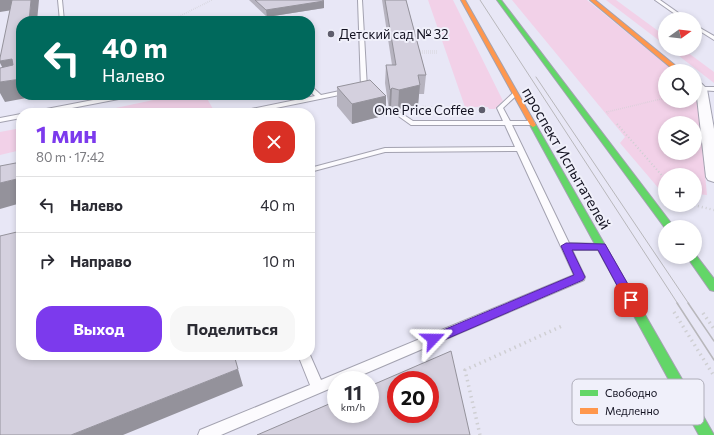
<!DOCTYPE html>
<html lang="ru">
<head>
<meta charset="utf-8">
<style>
  :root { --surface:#fff; --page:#f7f7f7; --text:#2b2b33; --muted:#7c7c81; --line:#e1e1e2; --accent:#7c3aed }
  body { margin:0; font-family:Commissioner,sans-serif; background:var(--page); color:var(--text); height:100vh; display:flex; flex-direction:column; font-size:15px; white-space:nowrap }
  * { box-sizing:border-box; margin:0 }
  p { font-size:13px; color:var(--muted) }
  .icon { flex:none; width:22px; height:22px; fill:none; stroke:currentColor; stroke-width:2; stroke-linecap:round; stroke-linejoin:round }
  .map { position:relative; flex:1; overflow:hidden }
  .side { position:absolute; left:16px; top:108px; width:299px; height:252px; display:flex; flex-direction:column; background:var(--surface); border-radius:16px; box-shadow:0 2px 6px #0003 }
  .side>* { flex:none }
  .banner { position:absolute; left:16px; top:16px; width:299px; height:84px; border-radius:16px; box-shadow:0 2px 6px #0003; background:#00695c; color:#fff; overflow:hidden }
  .needle { width:26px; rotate:75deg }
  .tools { position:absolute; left:658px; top:12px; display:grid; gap:8px }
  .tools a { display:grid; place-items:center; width:44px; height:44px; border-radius:50%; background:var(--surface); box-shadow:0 2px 6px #0003; font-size:20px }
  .speed { position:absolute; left:327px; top:371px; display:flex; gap:8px; font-size:20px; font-weight:700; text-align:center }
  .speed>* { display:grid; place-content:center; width:52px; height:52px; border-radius:50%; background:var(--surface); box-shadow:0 2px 6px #0003; line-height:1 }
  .speed small { font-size:10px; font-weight:400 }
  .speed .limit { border:6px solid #d22; background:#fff; color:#111 }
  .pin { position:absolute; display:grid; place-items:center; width:34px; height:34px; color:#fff; margin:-17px; border-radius:8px; box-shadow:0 2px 6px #0006 }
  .me { position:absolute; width:44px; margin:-22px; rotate:67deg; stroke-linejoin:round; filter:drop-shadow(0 0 3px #0008) }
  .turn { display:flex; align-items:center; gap:14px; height:84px; padding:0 20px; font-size:18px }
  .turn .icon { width:52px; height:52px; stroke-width:2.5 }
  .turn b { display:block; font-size:28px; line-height:34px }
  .round { display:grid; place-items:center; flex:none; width:42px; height:42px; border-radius:16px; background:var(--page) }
  .headline { display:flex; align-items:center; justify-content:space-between; height:68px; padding:0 20px }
  h1 { font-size:24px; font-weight:700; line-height:30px; color:var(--accent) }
  .action { display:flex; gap:8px; margin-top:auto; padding:8px 20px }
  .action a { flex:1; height:46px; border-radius:16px; background:var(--accent); color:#fff; font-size:16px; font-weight:700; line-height:46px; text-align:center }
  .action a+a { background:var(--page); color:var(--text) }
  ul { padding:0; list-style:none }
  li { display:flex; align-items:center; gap:12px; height:56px; padding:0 20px; border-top:1px solid var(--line) }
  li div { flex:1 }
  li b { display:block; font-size:15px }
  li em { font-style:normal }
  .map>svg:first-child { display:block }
  .green { fill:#f2d1e8; fill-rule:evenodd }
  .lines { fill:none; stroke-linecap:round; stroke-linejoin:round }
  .lane-casing { stroke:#a3a2b0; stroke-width:2 }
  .street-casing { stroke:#a3a2b0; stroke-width:2 }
  .fast-casing { stroke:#a3a2b0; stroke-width:2 }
  .slow-casing { stroke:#a3a2b0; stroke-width:2 }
  .path-far3 { stroke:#cfcfd3; stroke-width:1.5; stroke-dasharray:0.5 1.5; stroke-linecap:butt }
  .path-far2 { stroke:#cfcfd3; stroke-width:2; stroke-dasharray:1 2.5; stroke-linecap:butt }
  .path-far1 { stroke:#cfcfd3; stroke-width:2.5; stroke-dasharray:1 3; stroke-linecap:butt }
  .path { stroke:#cfcfd3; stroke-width:3.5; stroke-dasharray:1.5 4; stroke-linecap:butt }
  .lane { fill:#fcfbfe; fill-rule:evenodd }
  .street { fill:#fcfbfe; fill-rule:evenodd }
  .fast { fill:#63d668; fill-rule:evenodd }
  .slow { fill:#ff974d; fill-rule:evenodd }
  .tram-far1 { stroke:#b8b7bb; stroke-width:1 }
  .tram { stroke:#b8b7bb; stroke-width:1.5 }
  .wall { fill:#b6b3bf }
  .shaded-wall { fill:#94929b }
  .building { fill:#d4d0de; stroke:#94929b; fill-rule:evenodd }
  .route { fill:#7c3aed; stroke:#51269a }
  .poi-dot { fill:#5e5d6c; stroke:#f0f0fa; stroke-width:1.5 }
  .labels { text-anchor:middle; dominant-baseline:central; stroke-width:4; stroke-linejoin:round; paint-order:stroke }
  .far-poi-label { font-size:13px; fill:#131221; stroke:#f0f0fa; text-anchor:start }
  .street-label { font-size:15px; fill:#131221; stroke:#f0f0fa }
  .key { fill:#f0f0fa; stroke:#aeadb9; stroke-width:1 }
  .key-label { font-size:11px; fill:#131221 }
</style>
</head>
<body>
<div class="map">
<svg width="714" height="435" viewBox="0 0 714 435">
  <rect width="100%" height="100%" fill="#e8e7f6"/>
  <path class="green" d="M428,0H453L503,101L495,109H489L488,107H465Z
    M512,0H587L674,71H665V101H695V88L697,90L707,195L695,194V175H665V191L660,190L620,143L625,137ZM665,123H695V153H665Z
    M606,0H616L665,36V45Z
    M670,49H683L714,72V83Z
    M177,95H205L213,109L193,113H92Z
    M21,128V150L0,155V132Z"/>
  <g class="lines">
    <defs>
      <path id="lane" d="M58,0H62L64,21H60Z
        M358,0H362L367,88L364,90L361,88Z
        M655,0H660L687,19H682Z
        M695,25L714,36V40L695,28Z
        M310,85L321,95L349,89L352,91L349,93L252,113H239L242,111L315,96L310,91Z
        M701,87H714V91L699,90L698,89Z
        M513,93L518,94L503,108L510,121H532L535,123L532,125H512L569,243L600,244L603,245L605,247L603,249L600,250H572L585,277L584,280L350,380H336V386L221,435H198L200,430L310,385L298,355H310L321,380L574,275L517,151L385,152L310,172V168L385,148L515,147L505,125H411L390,110L391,109H395L413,121H503L497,108Z
        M119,95H132L129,97L46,113H33L36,111Z
        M21,114V118L0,122V118Z"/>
      <path id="street" d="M695,80L699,81L707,89L714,129V182L708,180L706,177Z"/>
      <path id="fast" d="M497,0H501L674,227H665V228Z
        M533,123L536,125L714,435H699L530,125Z
        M695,254L714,279V291L710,290L687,257H695Z"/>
      <path id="slow" d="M461,0H465L536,125L535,126L533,127L530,125Z
        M590,0H595L682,71H675Z"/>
    </defs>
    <use href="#lane" class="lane-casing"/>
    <use href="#street" class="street-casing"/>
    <use href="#fast" class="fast-casing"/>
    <use href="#slow" class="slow-casing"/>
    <path class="path-far3" d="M170,21L212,0
      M418,51H437
      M416,53H438
      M428,109L422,106L440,108
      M608,114L607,112L665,98"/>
    <path class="path-far2" d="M617,124L665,179"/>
    <path class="path-far1" d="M694,205L714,210"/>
    <path class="path" d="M674,312L714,376
      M703,313L714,329
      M480,435L465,370L562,326"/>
    <use href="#lane" class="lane"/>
    <use href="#street" class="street"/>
    <use href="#fast" class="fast"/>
    <use href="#slow" class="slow"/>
    <path class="tram-far1" d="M480,0L678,304
      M536,77L689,304"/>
    <path class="tram" d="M677,303L714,360
      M688,303L714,341"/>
  </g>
  <path class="wall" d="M249,0H322L324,1V8L267,17Z
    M382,0H406L426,75L424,94H419L418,105L398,109L391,108L389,110L385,83L386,65H392Z
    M337,87L386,96V115L352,124L337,106Z"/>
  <path class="shaded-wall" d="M0,0H15L19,9L0,12Z
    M31,0H39L37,21H29Z
    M324,1V8L267,17L266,10Z
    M12,59L21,78L9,80L0,63V61Z
    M21,79V95H32V97L5,102L0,93V82Z
    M420,85L418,105L398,109L399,90Z
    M392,88L391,108L389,110L390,90Z
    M386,96V115L352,124V104Z
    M21,178V203L0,209V183Z
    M238,369L243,386L123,435H71Z"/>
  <path class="building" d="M12,0H31L29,21H21V79L0,82V68L13,65L12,59L0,61V58Z
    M255,0H322L324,1L266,10Z
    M385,0H406L426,75H418L420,85L399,90L392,88L390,90L386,65H396Z
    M370,80L386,96L352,104L337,87Z
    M21,162V178L0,183V166Z
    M21,231V355H234L238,369L71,435H0V236Z
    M451,351L470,435H257L336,401V414H370V386ZM396,380H430V414H396Z"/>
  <path class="route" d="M566,243L605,244L637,300L635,304H627L598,250H572L585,277L583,280L437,343L433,344L429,343L427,339L429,336L574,275L561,246Z"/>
  <g class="poi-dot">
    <circle cx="331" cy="34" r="4"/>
    <circle cx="482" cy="110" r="4"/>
  </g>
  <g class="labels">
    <g class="far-poi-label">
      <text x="339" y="34">Детский сад № 32</text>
      <text x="474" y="110" text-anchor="end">One Price Coffee</text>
    </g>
    <g class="street-label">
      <text transform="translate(567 158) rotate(60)">проспект Испытателей</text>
    </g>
  </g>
  <rect x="572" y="379" width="132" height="46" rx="6" class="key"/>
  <rect x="580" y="390" width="18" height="6" fill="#63d668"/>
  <rect x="580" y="408" width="18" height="6" fill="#ff974d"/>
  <g class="key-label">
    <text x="605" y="397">Свободно</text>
    <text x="605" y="415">Медленно</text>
  </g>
</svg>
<div class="tools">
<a><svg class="needle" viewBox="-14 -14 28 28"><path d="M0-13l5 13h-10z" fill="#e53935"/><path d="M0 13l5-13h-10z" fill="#7c7c81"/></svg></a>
<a><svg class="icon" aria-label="search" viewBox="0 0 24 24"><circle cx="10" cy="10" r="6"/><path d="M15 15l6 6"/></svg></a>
<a><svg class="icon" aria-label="layers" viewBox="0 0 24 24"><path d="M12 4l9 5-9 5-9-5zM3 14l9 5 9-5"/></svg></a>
<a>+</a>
<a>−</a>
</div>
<div class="speed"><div>11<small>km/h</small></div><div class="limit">20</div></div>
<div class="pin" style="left:631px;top:300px;background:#d93025"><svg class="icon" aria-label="arrive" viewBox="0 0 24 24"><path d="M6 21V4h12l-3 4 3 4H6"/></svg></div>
<svg class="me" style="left:433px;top:339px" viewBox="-20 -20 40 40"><path d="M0-17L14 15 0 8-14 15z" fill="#7c3aed" stroke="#fff" stroke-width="4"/></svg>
<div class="banner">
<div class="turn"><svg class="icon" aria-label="left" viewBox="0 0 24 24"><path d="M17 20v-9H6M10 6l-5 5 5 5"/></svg><div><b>40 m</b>Налево</div></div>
</div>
<section class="side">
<div class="headline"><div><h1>1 мин</h1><p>80 m · 17:42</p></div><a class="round" style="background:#d93025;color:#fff"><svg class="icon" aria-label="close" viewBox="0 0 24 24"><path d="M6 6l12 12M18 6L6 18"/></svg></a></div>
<ul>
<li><svg class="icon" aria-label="left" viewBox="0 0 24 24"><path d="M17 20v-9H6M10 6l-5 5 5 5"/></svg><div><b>Налево</b></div><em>40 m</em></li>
<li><svg class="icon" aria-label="right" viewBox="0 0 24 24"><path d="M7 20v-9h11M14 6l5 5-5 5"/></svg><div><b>Направо</b></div><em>10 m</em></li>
</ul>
<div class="action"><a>Выход</a><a>Поделиться</a></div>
</section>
</div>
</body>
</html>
